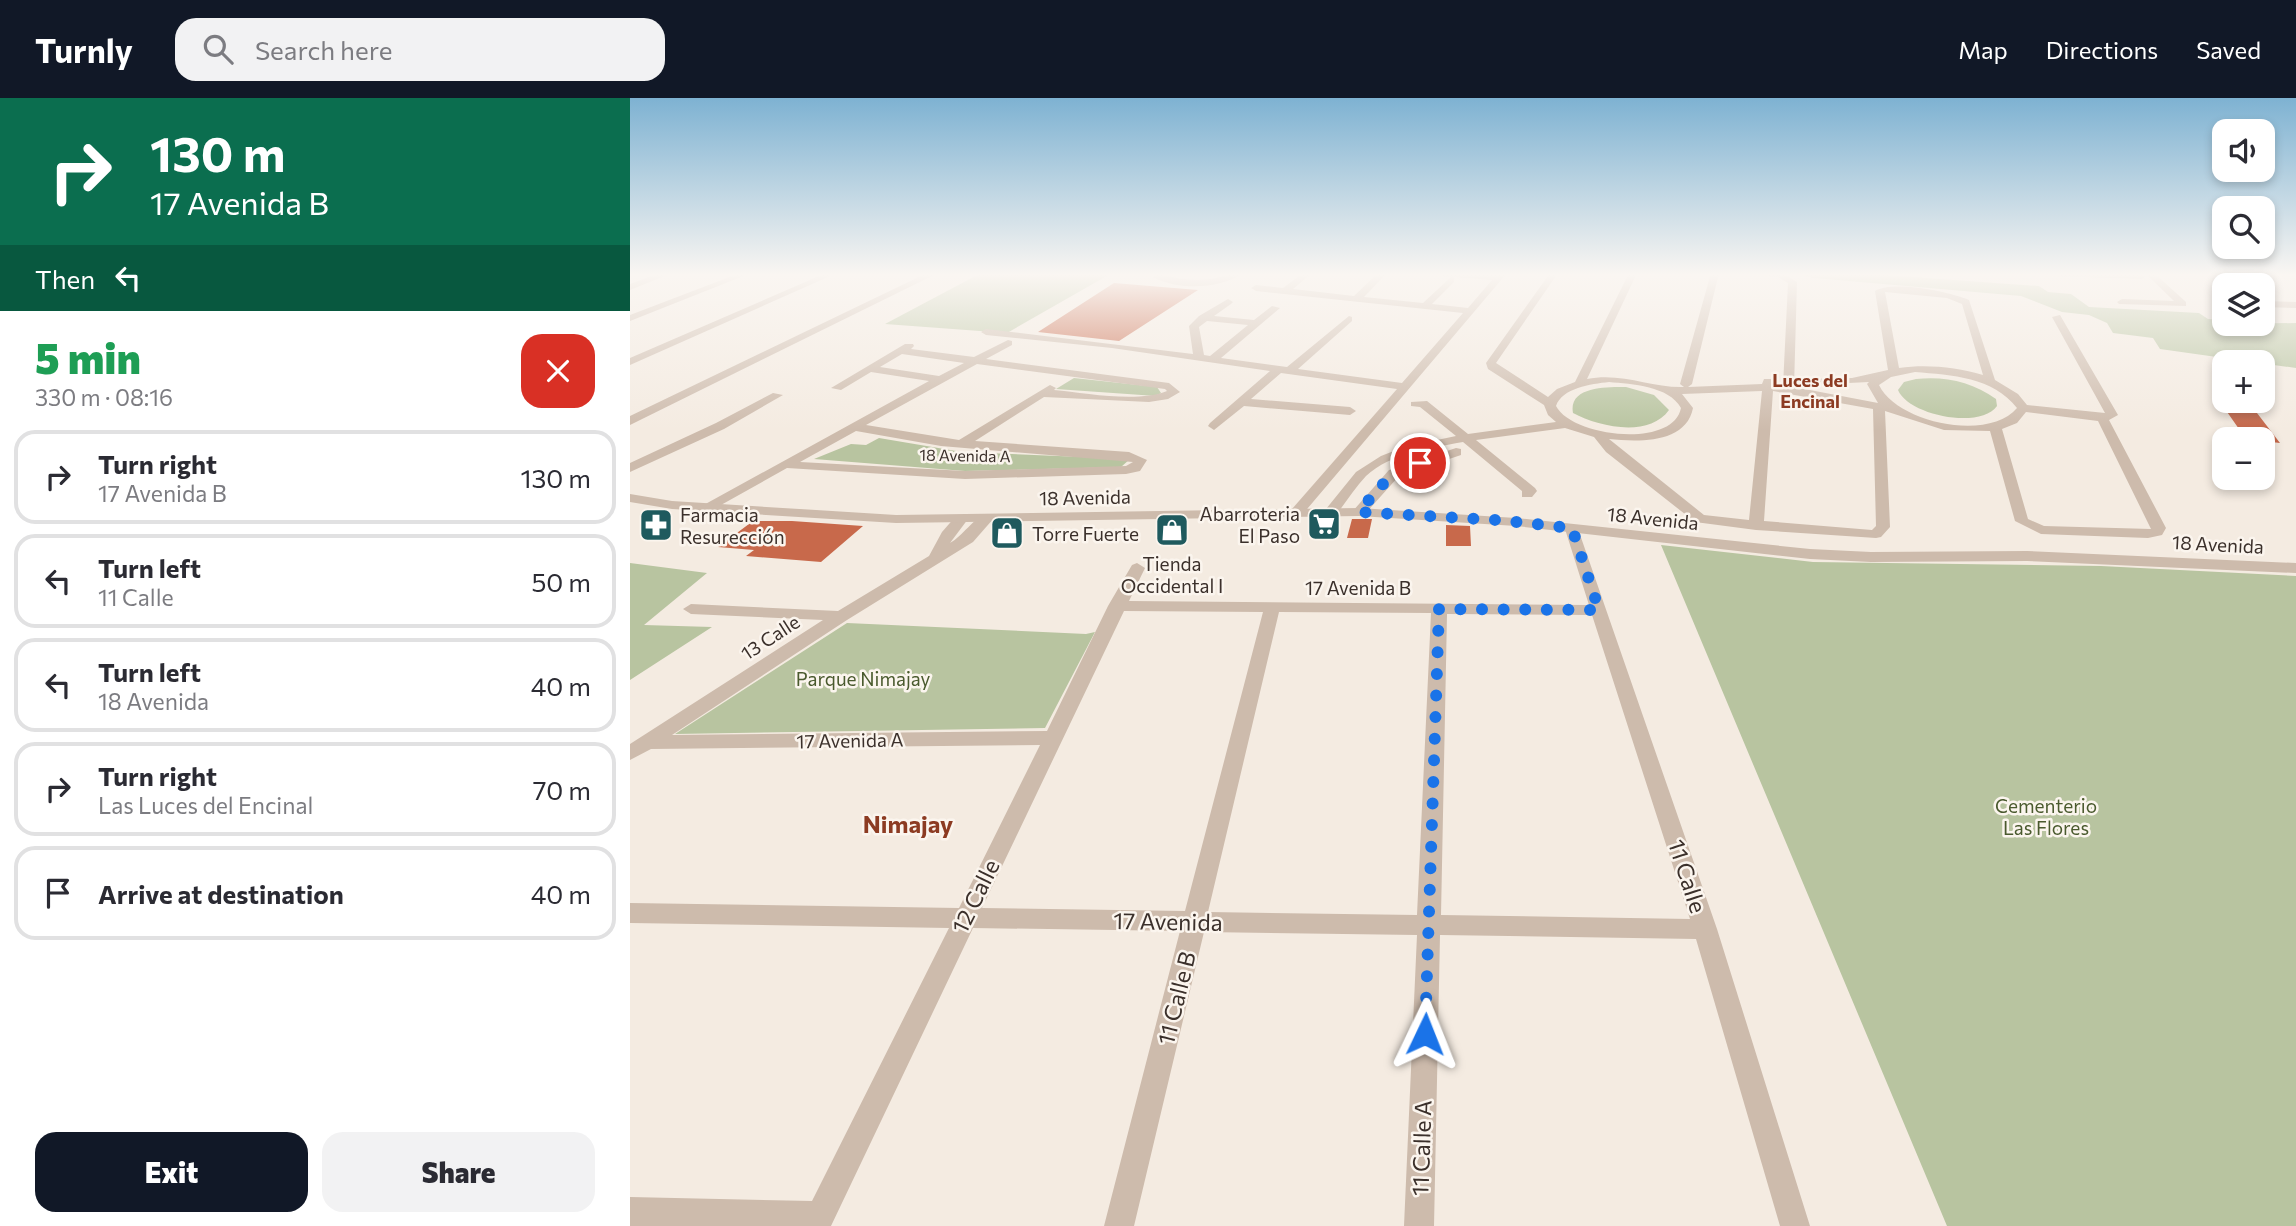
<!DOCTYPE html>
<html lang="en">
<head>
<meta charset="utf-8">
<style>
  :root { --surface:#fff; --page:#f2f2f3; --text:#2b2b33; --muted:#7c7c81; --line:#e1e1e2; --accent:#111827 }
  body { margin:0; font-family:Commissioner,sans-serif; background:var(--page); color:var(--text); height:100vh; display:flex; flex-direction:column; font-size:26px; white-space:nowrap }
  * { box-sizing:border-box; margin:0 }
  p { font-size:23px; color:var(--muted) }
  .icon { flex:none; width:38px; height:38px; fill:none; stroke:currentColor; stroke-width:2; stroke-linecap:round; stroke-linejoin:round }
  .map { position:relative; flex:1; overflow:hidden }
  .drawer { display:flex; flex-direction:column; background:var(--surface); width:630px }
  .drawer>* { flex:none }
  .hud { background:#0b6e4f; color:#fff; overflow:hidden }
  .controls { position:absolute; left:1582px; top:21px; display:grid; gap:14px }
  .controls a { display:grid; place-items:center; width:63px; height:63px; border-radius:14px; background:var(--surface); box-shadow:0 4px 10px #0003; font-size:35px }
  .pin { position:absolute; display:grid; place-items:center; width:60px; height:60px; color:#fff; margin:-30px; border:4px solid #fff; border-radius:50%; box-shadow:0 2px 7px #0007 }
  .me { position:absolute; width:77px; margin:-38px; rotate:2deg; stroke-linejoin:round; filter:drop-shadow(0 0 5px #0008) }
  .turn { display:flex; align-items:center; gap:24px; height:147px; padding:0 35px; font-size:32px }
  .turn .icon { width:91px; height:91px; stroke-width:2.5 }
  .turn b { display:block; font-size:49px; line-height:60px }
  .then { display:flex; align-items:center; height:66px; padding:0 35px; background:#0003; gap:14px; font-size:26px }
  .round { display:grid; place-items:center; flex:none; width:74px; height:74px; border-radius:21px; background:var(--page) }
  .head { display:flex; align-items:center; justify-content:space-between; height:119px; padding:0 35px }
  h1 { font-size:42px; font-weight:800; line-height:52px; color:#1e9e55 }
  .action { display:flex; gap:14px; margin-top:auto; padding:14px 35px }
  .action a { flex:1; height:80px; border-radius:21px; background:var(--accent); color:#fff; font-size:28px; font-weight:800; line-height:80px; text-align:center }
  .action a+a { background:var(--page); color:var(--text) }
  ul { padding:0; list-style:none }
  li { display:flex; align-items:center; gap:21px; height:94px; margin:0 14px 10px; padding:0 21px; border:4px solid var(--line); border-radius:21px }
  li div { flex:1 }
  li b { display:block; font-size:26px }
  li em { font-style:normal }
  header { display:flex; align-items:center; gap:42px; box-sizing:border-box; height:98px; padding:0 35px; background:var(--accent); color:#fff }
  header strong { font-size:33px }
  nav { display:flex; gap:38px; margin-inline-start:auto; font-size:24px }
  .search { width:490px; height:63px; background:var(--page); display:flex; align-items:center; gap:18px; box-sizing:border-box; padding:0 24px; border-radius:21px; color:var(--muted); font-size:26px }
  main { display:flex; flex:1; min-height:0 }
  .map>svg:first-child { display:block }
  .green { fill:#b8c4a0 }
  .building { fill:#c8694b }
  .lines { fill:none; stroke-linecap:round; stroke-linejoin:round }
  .minor { fill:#cdbbac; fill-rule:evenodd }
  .tertiary { fill:#cdbbac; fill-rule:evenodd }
  .route { stroke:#1a73e8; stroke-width:12; stroke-dasharray:0 21.6 }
  .labels { text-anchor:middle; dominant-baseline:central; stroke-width:5; stroke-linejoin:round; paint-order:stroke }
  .far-street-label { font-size:16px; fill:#3b302b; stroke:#fbf5ee }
  .far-neighbourhood-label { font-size:18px; font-weight:bold; fill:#8c3b22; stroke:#fbf5ee }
  .street-label { font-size:19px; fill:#3b302b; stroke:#fbf5ee }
  .poi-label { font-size:19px; fill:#3b302b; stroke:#fbf5ee; text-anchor:start }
  .park-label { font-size:19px; fill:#4a5a2e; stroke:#fbf5ee }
  .near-street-label { font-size:23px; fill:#3b302b; stroke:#fbf5ee }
  .near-neighbourhood-label { font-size:24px; font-weight:bold; fill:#8c3b22; stroke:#fbf5ee }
</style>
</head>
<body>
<header>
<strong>Turnly</strong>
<div class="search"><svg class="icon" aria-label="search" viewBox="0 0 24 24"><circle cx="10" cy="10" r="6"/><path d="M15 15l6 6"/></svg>Search here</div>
<nav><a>Map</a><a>Directions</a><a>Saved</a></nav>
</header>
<main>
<section class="drawer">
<div class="hud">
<div class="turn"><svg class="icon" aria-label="right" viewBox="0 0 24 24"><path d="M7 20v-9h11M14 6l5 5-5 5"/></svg><div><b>130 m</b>17 Avenida B</div></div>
<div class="then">Then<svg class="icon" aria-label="left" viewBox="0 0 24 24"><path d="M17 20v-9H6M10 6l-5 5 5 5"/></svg></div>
</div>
<div class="head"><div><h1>5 min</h1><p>330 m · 08:16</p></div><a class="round" style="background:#d93025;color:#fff"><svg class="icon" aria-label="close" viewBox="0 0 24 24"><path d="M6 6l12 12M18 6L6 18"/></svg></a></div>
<ul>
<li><svg class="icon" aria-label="right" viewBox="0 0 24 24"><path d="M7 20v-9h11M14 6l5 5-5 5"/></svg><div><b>Turn right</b><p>17 Avenida B</p></div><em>130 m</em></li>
<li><svg class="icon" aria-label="left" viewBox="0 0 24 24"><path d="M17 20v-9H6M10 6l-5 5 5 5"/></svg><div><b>Turn left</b><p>11 Calle</p></div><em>50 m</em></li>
<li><svg class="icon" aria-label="left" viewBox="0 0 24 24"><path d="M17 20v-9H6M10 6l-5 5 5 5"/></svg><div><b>Turn left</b><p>18 Avenida</p></div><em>40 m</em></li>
<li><svg class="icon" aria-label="right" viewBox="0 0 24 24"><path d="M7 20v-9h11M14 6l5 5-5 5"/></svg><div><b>Turn right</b><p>Las Luces del Encinal</p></div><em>70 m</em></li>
<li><svg class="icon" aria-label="arrive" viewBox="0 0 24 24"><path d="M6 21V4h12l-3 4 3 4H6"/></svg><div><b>Arrive at destination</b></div><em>40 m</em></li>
</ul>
<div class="action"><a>Exit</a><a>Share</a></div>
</section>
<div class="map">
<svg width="1666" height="1128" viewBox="0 0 1666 1128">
  <rect width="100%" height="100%" fill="#f4ebe1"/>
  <path class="green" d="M351,175H482L377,235L255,226Z
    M1163,175H1227L1409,188L1418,194L1441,196L1459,209L1569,215L1578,221L1594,222V226L1666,225V270L1530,251L1523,240L1483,235L1477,225L1459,217L1432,214L1391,198L1184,180Z
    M444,280L527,289L531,295L526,298L426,291Z
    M1286,281C1316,278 1342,284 1366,301L1367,308C1350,332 1278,317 1268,292L1274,284Z
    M996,289L1024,297L1039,312C1019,340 969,329 943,315C938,288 978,289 996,289Z
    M249,340L332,354L500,361L491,369L335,373L184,361L221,346L236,347Z
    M1031,447L1183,464L1471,468L1666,478V1128H1317Z
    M0,465L77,475L14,527L82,529L0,582Z
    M217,525L456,536L465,534L415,630L45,636Z"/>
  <path class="building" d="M484,185L568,192L489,243L408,234Z
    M1595,311L1627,315L1650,345L1616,341Z
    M722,421H742L738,440H717Z
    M123,423H162L233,428L191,464L116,458L124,452L88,449Z
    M816,427L840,428L841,448H816Z"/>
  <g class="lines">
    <path class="minor" d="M30,175H42L0,192V186Z
      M110,175H121L0,223V217Z
      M196,175H207L0,267V260Z
      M297,175H308L0,327V318Z
      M601,175H612C590,192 546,192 523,179L527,176C552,182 578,186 601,175Z
      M673,175H682L663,191L724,198L748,175H757L734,199L793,205L821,179L824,180V184L802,206L838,210L862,182L813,178L809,175L866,177L877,175L672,417H662V411L767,291L651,275L621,301L720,309L726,313L720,317L614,308L584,332L578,328L580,325L640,273L482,250L356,237L351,234L356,231L563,256L559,228L569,218L598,201L603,204L601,206L584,218L624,222L642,208L650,210L591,260L657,269L719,218L722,219V223L668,271L772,285L833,215L626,193L621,190L626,187L653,190ZM577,223L618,227L580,258L574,257L569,229Z
      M920,175H928L866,265L918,299L927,291L945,284L999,175H1007L957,281C992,274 1021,290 1054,289L1050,286L1081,175H1089L1062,286L1058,289L1132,286L1134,281H1142L1143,286L1153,288L1158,185L1148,179L1114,175H1152L1167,184L1164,289L1248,305L1237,286L1239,284L1176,287L1170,284L1176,281L1222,280L1258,272L1245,193C1263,182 1320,194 1339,202L1365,282L1388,296L1397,307L1475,315L1422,219L1430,217L1488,317L1479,322L1536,430L1532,437L1518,440L1411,436L1385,423L1360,333L1314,332L1255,313L1260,429L1251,439L1246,440L1126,432L1065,424L976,354L964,339L935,330L846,342L905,390L907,393L902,399H892V393L833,344C801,350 761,355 736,378C725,390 716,404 706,417H696V411L726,374L751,358L774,349L826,338L790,309L781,308V304L797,303L838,336L926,324L918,317L914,307L858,271L856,265ZM1255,194L1317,200L1332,206L1353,277C1326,269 1296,266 1269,270ZM1285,274C1322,277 1363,279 1387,310C1359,344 1267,325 1249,287L1261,279ZM979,284C1002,286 1039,288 1051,310C1043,351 942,339 926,308C932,290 961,286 979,284ZM1132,293L1119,422L1074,417L979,341C1008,344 1056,346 1063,310L1052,296ZM1143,293L1243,311L1246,428L1242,432L1134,423ZM1396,314L1468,323L1521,431L1414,428L1398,421L1372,331L1387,325Z
      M1424,175H1497L1516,178L1512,181L1428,178Z
      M1515,175H1524L1556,204V208L1489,206L1487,204L1492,201L1544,203Z
      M1592,175H1602L1619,187H1609Z
      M1633,203L1666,204V210L1633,209Z
      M378,242L382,243V247L356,261L539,285L550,294L538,301L519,304L414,299L345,343L499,354L517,362L510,373L496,376L335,381L157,370L82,412L77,413L70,409L299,283L241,274L211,292L201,290L275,246H283L284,248L281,251L344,259ZM272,256L334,265L309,278L250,269ZM347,266L535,291L537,293C508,305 455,295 424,292L426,290L420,287L329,342L236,327ZM226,333L311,348L503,364L496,368L335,373L170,364Z
      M143,295L153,297L94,331L0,374V365L86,325Z
      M826,350L831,351V357L769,378L734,417H724L722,414L759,372Z
      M357,416L364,420L343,444L217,522L42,637L417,633L478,508L502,467L507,465L515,470L499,503L959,507L935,431L942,427L947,428L1087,831L1180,1128H1150L1066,841L810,837L804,1128H774L787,837L574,834L504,1128H474L550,833L343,830L201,1128H0V1099L182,1103L319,830L0,825V805L329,810L410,647L21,651L0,662V646L193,522L61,516L53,511L61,506L208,513L299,458L312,434L326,418L331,417L338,421L320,445C333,438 343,420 357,416ZM494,513L633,514L555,813L352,810ZM649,514L801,515L787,817L578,814ZM817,516L962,517L1060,821L811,817Z"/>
    <path class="tertiary" d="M0,396L42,403L266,417L729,410L886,420L1180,451L1241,454L1397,453L1666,465V475L1397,463L1241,464L1180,461L886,428L729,418L266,425L42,411L0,404Z"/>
  </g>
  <linearGradient id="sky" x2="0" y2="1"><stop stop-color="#7eb2d2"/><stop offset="0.53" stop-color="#faf6f2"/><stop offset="1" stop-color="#faf6f2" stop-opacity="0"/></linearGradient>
  <rect width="1666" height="333" fill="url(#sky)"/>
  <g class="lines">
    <path class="route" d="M790,365C758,375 750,389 729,414L867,422L942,430L969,512L809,511L795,936"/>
  </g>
  <defs>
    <symbol id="supermarket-square" viewBox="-11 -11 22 22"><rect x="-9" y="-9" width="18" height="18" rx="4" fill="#1f5a5e" stroke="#fbf5ee"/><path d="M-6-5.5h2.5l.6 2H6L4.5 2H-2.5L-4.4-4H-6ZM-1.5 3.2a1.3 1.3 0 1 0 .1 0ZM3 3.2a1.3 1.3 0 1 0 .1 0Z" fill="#fff"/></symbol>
    <symbol id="pharmacy-square" viewBox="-11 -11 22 22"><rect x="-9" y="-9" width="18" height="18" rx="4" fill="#1f5a5e" stroke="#fbf5ee"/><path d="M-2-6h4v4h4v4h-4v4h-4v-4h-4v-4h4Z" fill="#fff"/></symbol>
    <symbol id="shop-square" viewBox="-11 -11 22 22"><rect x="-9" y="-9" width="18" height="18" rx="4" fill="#1f5a5e" stroke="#fbf5ee"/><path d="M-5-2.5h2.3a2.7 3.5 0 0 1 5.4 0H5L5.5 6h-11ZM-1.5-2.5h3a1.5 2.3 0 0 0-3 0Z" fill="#fff"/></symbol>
  </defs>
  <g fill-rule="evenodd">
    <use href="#supermarket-square" x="675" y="407" width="38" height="38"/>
    <use href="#pharmacy-square" x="7" y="408" width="38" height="38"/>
    <use href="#shop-square" x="523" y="413" width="38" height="38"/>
    <use href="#shop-square" x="358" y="416" width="38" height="38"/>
  </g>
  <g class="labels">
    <g class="far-street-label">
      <text transform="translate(335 357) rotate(1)">18 Avenida A</text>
    </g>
    <g class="far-neighbourhood-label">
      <text x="1180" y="282">Luces del<tspan x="1180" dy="21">Encinal</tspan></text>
    </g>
    <g class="street-label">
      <text transform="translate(455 399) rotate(-1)">18 Avenida</text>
      <text transform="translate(1023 420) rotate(6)">18 Avenida</text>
      <text transform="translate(1588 446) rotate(3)">18 Avenida</text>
      <text x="728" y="489">17 Avenida B</text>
      <text transform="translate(140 539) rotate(-33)">13 Calle</text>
      <text transform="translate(220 642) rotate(-1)">17 Avenida A</text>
    </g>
    <g class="poi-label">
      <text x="670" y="415" text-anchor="end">Abarroteria<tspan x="670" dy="22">El Paso</tspan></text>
      <text x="50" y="416">Farmacia<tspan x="50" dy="22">Resurección</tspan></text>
      <text x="402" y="435">Torre Fuerte</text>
      <text x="542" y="465" text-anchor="middle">Tienda<tspan x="542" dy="22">Occidental I</tspan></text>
    </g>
    <g class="park-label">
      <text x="233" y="580">Parque Nimajay</text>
      <text x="1416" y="707">Cementerio<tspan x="1416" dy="22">Las Flores</tspan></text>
    </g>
    <g class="near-street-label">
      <text transform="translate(1058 778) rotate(72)">11 Calle</text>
      <text transform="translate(345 798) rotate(-64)">12 Calle</text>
      <text transform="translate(538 823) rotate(1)">17 Avenida</text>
      <text transform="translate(546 900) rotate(-76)">11 Calle B</text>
      <text transform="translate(791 1050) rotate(-88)">11 Calle A</text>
    </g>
    <g class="near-neighbourhood-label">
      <text x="278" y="725">Nimajay</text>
    </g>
  </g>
</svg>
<div class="controls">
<a><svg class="icon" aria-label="sound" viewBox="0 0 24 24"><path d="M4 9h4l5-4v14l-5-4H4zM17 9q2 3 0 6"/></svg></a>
<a><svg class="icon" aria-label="search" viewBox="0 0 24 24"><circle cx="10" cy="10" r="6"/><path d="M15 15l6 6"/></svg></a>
<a><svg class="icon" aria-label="layers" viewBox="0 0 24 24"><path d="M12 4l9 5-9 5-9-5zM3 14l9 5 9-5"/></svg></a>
<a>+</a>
<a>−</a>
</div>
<div class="pin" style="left:790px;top:365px;background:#d93025"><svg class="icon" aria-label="arrive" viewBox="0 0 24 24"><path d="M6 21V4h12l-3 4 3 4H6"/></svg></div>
<svg class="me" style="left:795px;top:936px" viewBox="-20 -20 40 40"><path d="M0-17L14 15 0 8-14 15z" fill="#1a73e8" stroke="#fff" stroke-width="4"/></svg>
</div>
</main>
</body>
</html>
